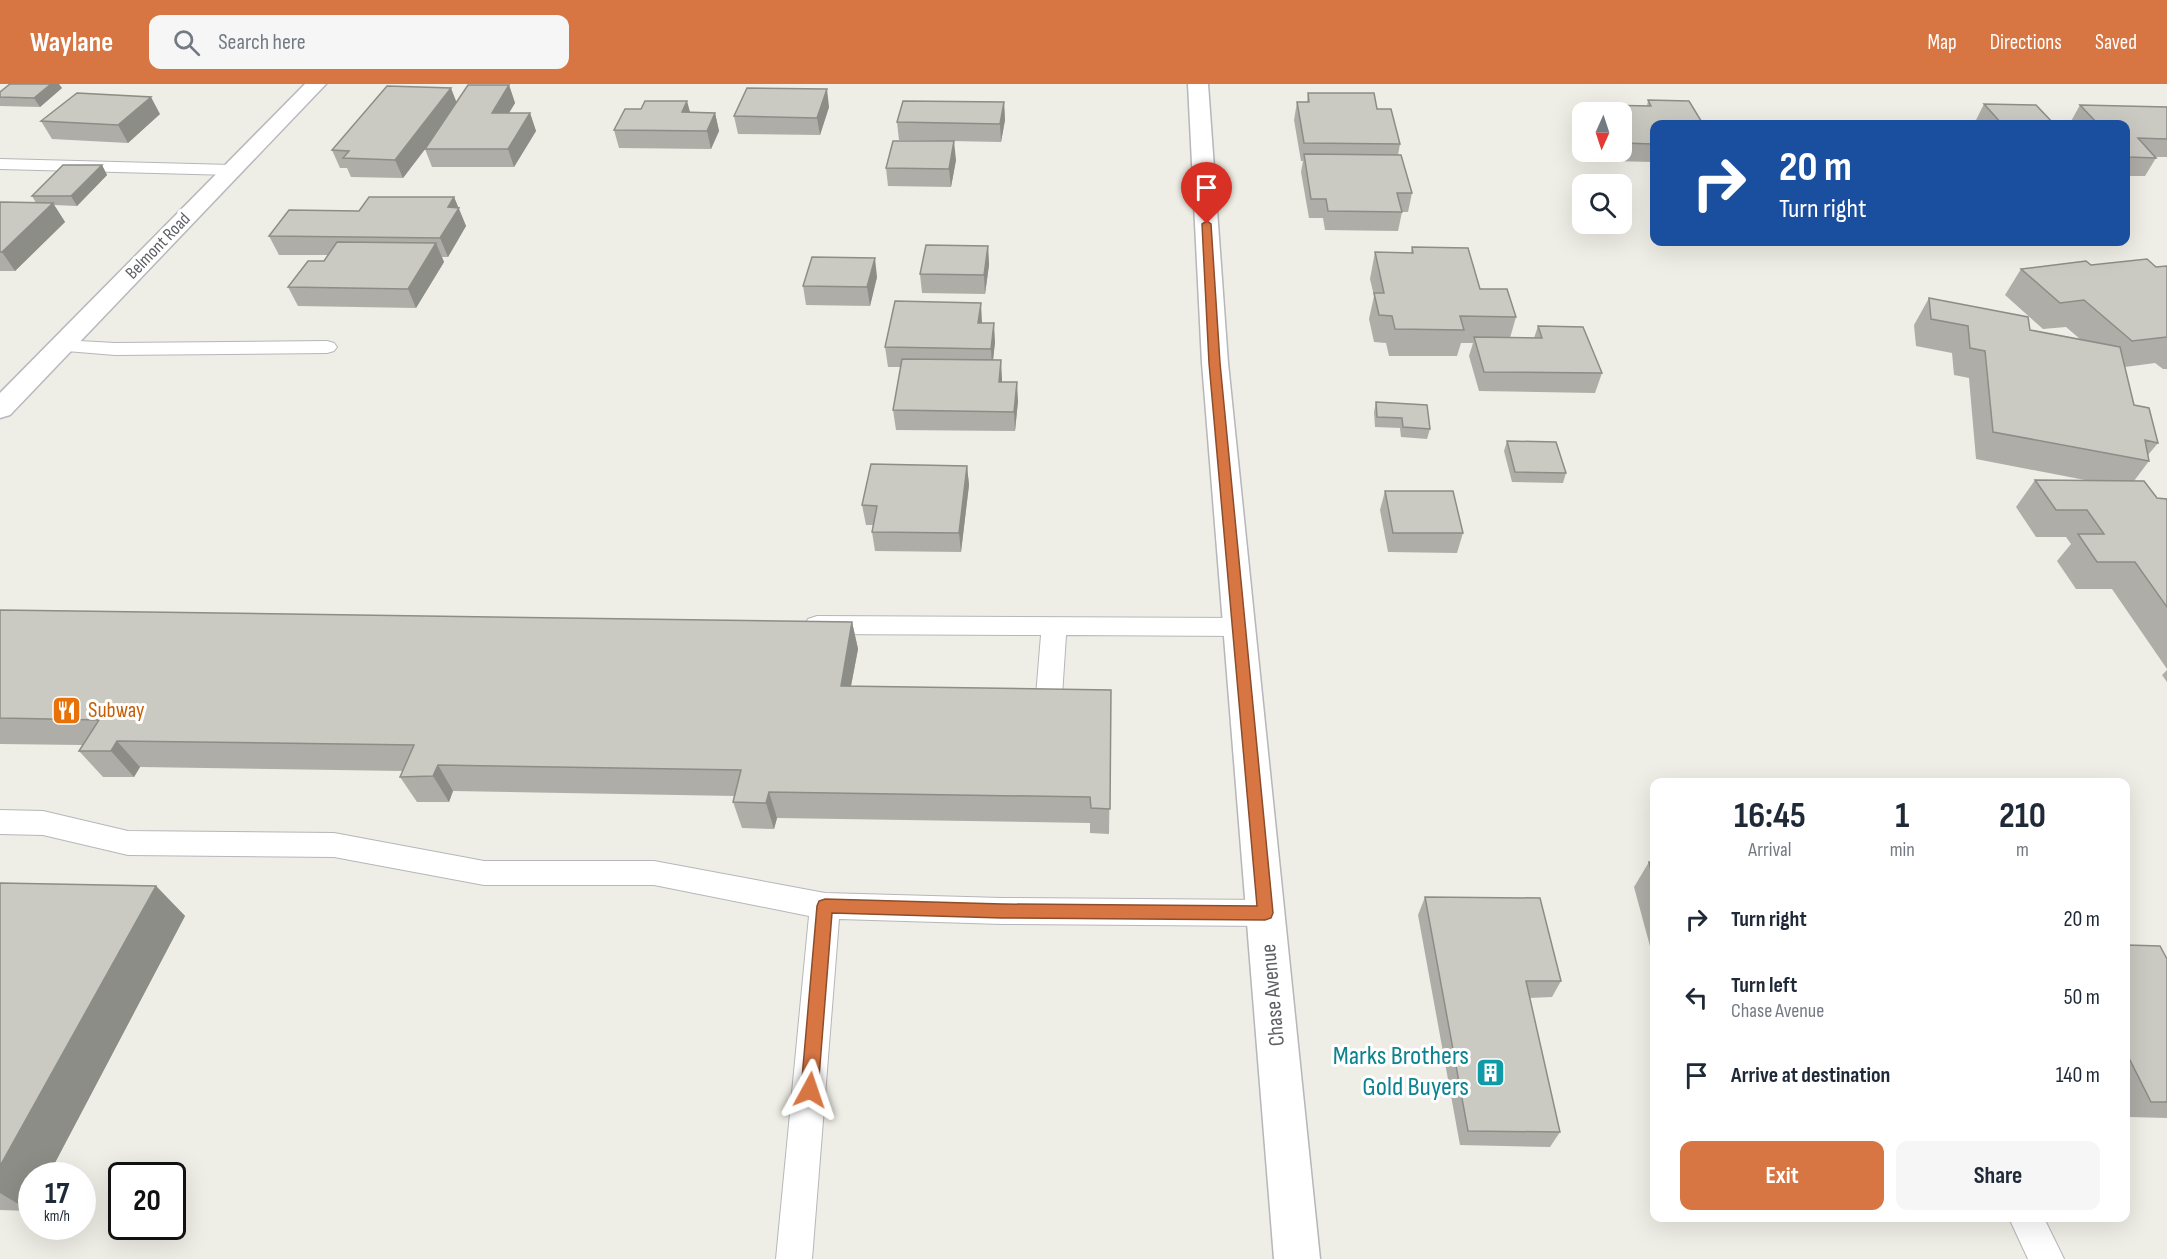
<!DOCTYPE html>
<html lang="en">
<head>
<meta charset="utf-8">
<style>
  :root { --surface:#fff; --page:#f6f6f7; --text:#1f2937; --muted:#747a83; --accent:#d77643 }
  body { margin:0; font-family:"Sofia Sans Condensed",sans-serif; background:var(--page); color:var(--text); height:100vh; display:flex; flex-direction:column; font-size:22px; white-space:nowrap }
  * { box-sizing:border-box; margin:0 }
  p { font-size:20px; color:var(--muted) }
  .icon { flex:none; width:33px; height:33px; fill:none; stroke:currentColor; stroke-width:2; stroke-linecap:round; stroke-linejoin:round }
  .map { position:relative; flex:1; overflow:hidden }
  .sheet { position:absolute; left:1650px; top:694px; width:480px; height:444px; display:flex; flex-direction:column; background:var(--surface); border-radius:12px; box-shadow:0 6px 24px #0002 }
  .sheet>* { flex:none }
  .top-card { position:absolute; left:1650px; top:36px; width:480px; height:126px; border-radius:12px; box-shadow:0 6px 24px #0002; background:#1a4fa0; color:#fff; overflow:hidden }
  .needle { width:39px; rotate:183deg }
  .fabs { position:absolute; left:1572px; top:18px; display:grid; gap:12px }
  .fabs a { display:grid; place-items:center; width:60px; height:60px; border-radius:12px; background:var(--surface); box-shadow:0 6px 24px #0002; font-size:30px }
  .speed { position:absolute; left:18px; top:1078px; display:flex; gap:12px; font-size:30px; font-weight:700; text-align:center }
  .speed>* { display:grid; place-content:center; width:78px; height:78px; border-radius:50%; background:var(--surface); box-shadow:0 6px 24px #0002; line-height:1 }
  .speed small { font-size:15px; font-weight:400 }
  .speed .limit { border:3px solid #111; border-radius:9px; background:#fff; color:#111 }
  .pin { position:absolute; display:grid; place-items:center; width:51px; height:51px; color:#fff; margin:-62px -26px; border-radius:50% 50% 50% 0; rotate:-45deg; box-shadow:0 0 6px #0007 }
  .pin .icon { rotate:45deg }
  .me { position:absolute; width:66px; margin:-33px; rotate:5deg; stroke-linejoin:round; filter:drop-shadow(0 0 4px #0008) }
  .turn { display:flex; align-items:center; gap:21px; height:126px; padding:0 30px; font-size:27px }
  .turn .icon { width:78px; height:78px; stroke-width:2.5 }
  .turn b { display:block; font-size:42px; line-height:51px }
  .eta { display:flex; justify-content:space-evenly; align-items:center; height:102px; text-align:center }
  .eta b { font-size:36px; font-weight:700; line-height:42px }
  .action { display:flex; gap:12px; margin-top:auto; padding:12px 30px }
  .action a { flex:1; height:69px; border-radius:12px; background:var(--accent); color:#fff; font-size:24px; font-weight:700; line-height:69px; text-align:center }
  .action a+a { background:var(--page); color:var(--text) }
  ul { padding:0; list-style:none }
  li { display:flex; align-items:center; gap:18px; height:78px; padding:0 30px }
  li div { flex:1 }
  li b { display:block; font-size:22px }
  li em { font-style:normal }
  header { display:flex; align-items:center; gap:36px; box-sizing:border-box; height:84px; padding:0 30px; background:var(--accent); color:#fff }
  header strong { font-size:28px }
  nav { display:flex; gap:33px; margin-inline-start:auto; font-size:21px }
  .search { width:420px; height:54px; background:var(--page); display:flex; align-items:center; gap:15px; box-sizing:border-box; padding:0 21px; border-radius:12px; color:var(--muted); font-size:22px }
  .map>svg:first-child { display:block }
  .lines { fill:none; stroke-linecap:round; stroke-linejoin:round }
  .service-casing { stroke:#b6b6bb; stroke-width:2 }
  .minor-casing { stroke:#b6b6bb; stroke-width:3 }
  .secondary-casing { stroke:#b7b8be; stroke-width:3 }
  .service { fill:#fff; fill-rule:evenodd }
  .minor { fill:#fff; fill-rule:evenodd }
  .secondary { fill:#fff; fill-rule:evenodd }
  .wall { fill:#aeada7 }
  .shaded-wall { fill:#8d8d88 }
  .building { fill:#cac9c2; stroke:#8d8d88; stroke-width:1.5 }
  .route { fill:#d77643; stroke:#8c4d2c; stroke-width:1.5 }
  .labels { text-anchor:middle; dominant-baseline:central; stroke-width:6; stroke-linejoin:round; paint-order:stroke }
  .far-street-label { font-size:18px; fill:#5d5f64; stroke:#fff }
  .food-label { font-size:22px; fill:#c56008; stroke:#fff; text-anchor:start }
  .street-label { font-size:22px; fill:#5d5f64; stroke:#fff }
  .near-culture-label { font-size:27px; fill:#0d838f; stroke:#fff; text-anchor:end }
</style>
</head>
<body>
<header>
<strong>Waylane</strong>
<div class="search"><svg class="icon" aria-label="search" viewBox="0 0 24 24"><circle cx="10" cy="10" r="6"/><path d="M15 15l6 6"/></svg>Search here</div>
<nav><a>Map</a><a>Directions</a><a>Saved</a></nav>
</header>
<div class="map">
<svg width="2167" height="1175" viewBox="0 0 2167 1175">
  <rect width="100%" height="100%" fill="#eeeee6"/>
  <g class="lines">
    <defs>
      <path id="service" d="M0,75L232,81L238,82L241,86L238,90L232,91L0,85Z
        M61,256L115,259L327,257L334,259L337,263L334,267L327,269L115,271L54,266L51,262L54,258Z
        M817,532L1239,534L1248,537L1251,543L1248,549L1239,552L1066,551L1062,612L1058,619L1049,622L1040,619L1036,612L1041,551L817,550L808,547L805,541L808,535Z
        M0,726L43,727L128,747L334,749L484,777H654L825,809L1002,814L1265,816L1275,820L1280,829L1275,838L1265,842L1002,840L839,835L812,1175H776L809,832L654,801H484L334,773L128,771L43,751L0,750Z
        M2009,1134H2044L2064,1175H2028Z"/>
      <path id="minor" d="M1188,0H1208L1228,279L1320,1175H1274L1202,279Z"/>
      <path id="secondary" d="M305,0H326L10,331L0,334V309Z"/>
    </defs>
    <use href="#service" class="service-casing"/>
    <use href="#minor" class="minor-casing"/>
    <use href="#secondary" class="secondary-casing"/>
    <use href="#service" class="service"/>
    <use href="#minor" class="minor"/>
    <use href="#secondary" class="secondary"/>
  </g>
  <path class="wall" d="M509,1L515,19L509,29H530L536,47L514,83H432L425,65L403,94L351,93L347,84H340L332,66L457,18Z
    M62,4L40,23L0,22V8Z
    M1308,9L1377,25L1400,60L1398,71L1412,109L1408,128H1402L1398,147L1325,146L1323,134H1309L1301,88L1303,77H1301L1294,36L1297,18H1307Z
    M1648,16L1689,17L1654,40V78L1611,77L1607,68H1622V28H1597L1599,21L1647,22Z
    M1004,18L1005,36L1001,58L899,56L897,38Z
    M1984,20L2054,40H1977L1975,38Z
    M2080,21L2167,23V73H2155L2156,74L2145,92H2126V40H2071L2070,39Z
    M829,23L820,51L738,50L734,32Z
    M690,28L715,29L719,47L711,65L619,64L614,46Z
    M160,30L128,59L52,55L41,37Z
    M956,76L951,103L888,102L886,84Z
    M102,81L107,91L77,122L54,121L65,138L15,187H0V118L36,119L32,112Z
    M454,113L466,142L448,173H442L444,178L416,224L298,222L288,203L324,177L328,171H279L269,152L359,127Z
    M988,162L989,181L985,210L922,209L920,190Z
    M1412,163L1480,205L1516,233L1510,254H1534L1538,242L1602,289L1595,309L1479,307L1469,272L1473,259H1461L1457,272H1389L1386,259L1374,258L1369,235L1374,212L1370,195L1375,168L1411,169Z
    M2091,181L2156,183L2167,182V285H2163L2155,279L2125,283L2134,321L2158,359L2148,371L2149,377L2134,397L2157,414L2167,415V585L2112,505H2076L2057,477L2071,460L2066,453H2036L2016,423L2035,396H2085L1976,375L1969,294L1954,291L1952,269L1916,262L1914,241L1929,214L2030,246L2080,255L2066,243L2043,245L2005,211L2021,185Z
    M877,193L870,222L806,221L803,202Z
    M982,239L995,258L993,276L1002,295V298L1018,317L1015,347L896,346L893,326L901,283H888L885,263Z
    M1376,318L1430,345L1427,355L1401,353L1400,344L1375,343L1374,328Z
    M1507,357L1566,389L1563,399L1512,398L1504,367Z
    M967,382L969,401L961,468L875,467L872,448L874,441H866L862,421Z
    M1385,407L1463,449L1457,469L1388,468L1380,426Z
    M0,526L852,538L858,565L851,602L1111,606L1109,750L1090,749V739L777,734L774,745L742,744L733,718L735,712L453,707L449,718H417L400,693L403,687L140,683L134,693H103L79,667L82,661L0,660Z
    M2167,586V598L2162,591Z
    M1649,778H1654V877L1634,803Z
    M0,799L156,802L185,832L48,1092H32V1123L30,1127L0,1126Z
    M1425,813L1561,897L1552,913L1529,914L1560,1048L1550,1063L1460,1061L1418,831Z
    M2126,861L2167,875V1034L2129,1033L2126,1026Z"/>
  <path class="shaded-wall" d="M51,0H59L62,4L40,23L34,14Z
    M509,1L515,19L498,47L492,29Z
    M451,4L458,22L403,94L395,76Z
    M827,5L829,23L820,51L817,34Z
    M151,13L160,30L128,59L118,41Z
    M687,17L692,35L682,28Z
    M1004,18L1005,36L1001,58L1000,40Z
    M530,29L536,47L514,83L508,65Z
    M715,29L719,47L711,65L707,47Z
    M954,57L956,76L951,103L949,85Z
    M102,81L107,91L77,122L71,112Z
    M454,113L466,142L448,173L440,154L448,123Z
    M53,119L65,138L15,187L2,168Z
    M436,159L444,178L416,224L408,205Z
    M988,162L989,181L985,210L984,191Z
    M875,174L877,193L870,222L867,203Z
    M981,219L982,238L979,258L978,239Z
    M994,239L995,258L992,285L991,265Z
    M1001,276L1002,295L1000,317L999,298Z
    M1017,298L1018,317L1015,347L1014,328Z
    M967,382L969,401L961,468L959,449Z
    M852,538L858,565L846,628L841,602Z
    M117,657L140,683L134,693L111,667Z
    M438,681L453,707L449,718L433,692Z
    M769,708L777,734L774,745L766,719Z
    M156,802L185,832L48,1092H32V1123L30,1127L0,1109V1082Z"/>
  <path class="building" d="M10,0H51L34,14L0,13V8Z
    M468,1H509L492,29H530L508,65H425Z
    M387,2L451,4L395,76L343,74L349,67L332,66Z
    M747,4L827,5L817,34L734,32Z
    M77,9L151,13L118,41L41,37Z
    M1308,9H1374L1377,25H1391L1400,60L1304,59L1297,18H1309Z
    M1648,16L1689,17L1703,40H1654V60L1622,59V28H1603L1599,21L1651,22Z
    M645,17H687L682,28L715,29L707,47L614,46L625,25H641Z
    M903,17L1004,18L1000,40L897,38Z
    M1984,20L2036,21L2054,40H2002Z
    M2080,21L2167,23V55L2138,54L2156,74L2128,73L2126,70V40H2098Z
    M893,57H954L949,85L886,84Z
    M1304,70L1401,71L1412,109H1397L1402,128L1328,127L1326,115H1311Z
    M63,81H102L71,112H32Z
    M369,113H454L448,123L459,124L440,154L269,152L289,126L359,127Z
    M0,118L53,119L2,168H0Z
    M337,158L436,159L408,205L288,203L308,177H324Z
    M926,161L988,162L984,191L920,190Z
    M1412,163L1468,164L1480,205H1507L1516,233L1460,232L1464,246L1395,245L1392,232L1379,231L1374,209H1384L1375,168L1413,169Z
    M812,173L875,174L867,203L803,202Z
    M2147,175L2156,183L2167,182V253L2132,257L2084,216L2060,219L2021,185L2086,177L2091,181Z
    M1929,214L2028,233L2030,246L2120,263L2134,321L2149,324L2158,359L2145,356L2149,377L1993,348L1985,267L1970,264L1968,242L1931,235Z
    M895,217L981,219L978,239H994L991,265L885,263Z
    M1538,242L1583,243L1602,289L1484,288L1474,253L1542,254Z
    M902,275L1001,276L999,298H1017L1014,328L893,326Z
    M1376,318L1427,321L1430,345L1403,343L1402,334L1377,333Z
    M1507,357L1556,358L1566,389L1515,388Z
    M871,380L967,382L959,449L872,448L877,422L862,421Z
    M2035,396L2144,397L2157,414L2167,415V523L2135,478H2097L2078,450H2104L2087,426H2056Z
    M1385,407H1453L1463,449H1393Z
    M0,526L852,538L841,602L1111,606L1110,725L1091,724L1090,713L769,708L766,719L733,718L741,686L438,681L433,692L400,693L414,661L117,657L111,667H79L99,636L0,634Z
    M1649,778H1654V799Z
    M0,799L156,802L0,1082Z
    M1425,813L1540,814L1561,897H1526L1560,1048L1468,1047Z
    M2126,861L2160,862L2167,875V1018H2151L2126,968Z"/>
  <path class="route" d="M1207,137L1211,140L1220,279L1273,829L1271,834L1265,836L1002,834L832,829L818,1006L816,1012L810,1015L803,1012L801,1006L817,822L819,817L825,815L1002,820L1257,822L1209,279L1202,140Z"/>
  <defs>
    <symbol id="restaurant-square" viewBox="-11 -11 22 22"><rect x="-9" y="-9" width="18" height="18" rx="4" fill="#e8710a" stroke="#fff"/><path d="M-5-6h1v4h1v-4h1v4h1v-4h1v5L-1.5 .5V6h-2V.5L-5-1ZM5-6V6H3V1.5H1.5Q1.5-4 5-6Z" fill="#fff"/></symbol>
    <symbol id="building-square" viewBox="-11 -11 22 22"><rect x="-9" y="-9" width="18" height="18" rx="4" fill="#0f9aa8" stroke="#fff"/><path d="M-4-6H4V6H1V3H-1V6H-4ZM-2.5-4.3h1.7v1.8h-1.7ZM.8-4.3h1.7v1.8H.8ZM-2.5-1h1.7V.8h-1.7ZM.8-1h1.7V.8H.8Z" fill="#fff"/></symbol>
  </defs>
  <g fill-rule="evenodd">
    <use href="#restaurant-square" x="50" y="610" width="33" height="33"/>
    <use href="#building-square" x="1474" y="972" width="33" height="33"/>
  </g>
  <g class="labels">
    <g class="far-street-label">
      <text transform="translate(158 162) rotate(-46)">Belmont Road</text>
    </g>
    <g class="food-label">
      <text x="88" y="626">Subway</text>
    </g>
    <g class="street-label">
      <text transform="translate(1273 911) rotate(-95)">Chase Avenue</text>
    </g>
    <g class="near-culture-label">
      <text x="1469" y="972">Marks Brothers<tspan x="1469" dy="31">Gold Buyers</tspan></text>
    </g>
  </g>
</svg>
<div class="fabs">
<a><svg class="needle" viewBox="-14 -14 28 28"><path d="M0-13l5 13h-10z" fill="#e53935"/><path d="M0 13l5-13h-10z" fill="#747a83"/></svg></a>
<a><svg class="icon" aria-label="search" viewBox="0 0 24 24"><circle cx="10" cy="10" r="6"/><path d="M15 15l6 6"/></svg></a>
</div>
<div class="speed"><div>17<small>km/h</small></div><div class="limit">20</div></div>
<div class="pin" style="left:1207px;top:140px;background:#d93025"><svg class="icon" aria-label="arrive" viewBox="0 0 24 24"><path d="M6 21V4h12l-3 4 3 4H6"/></svg></div>
<svg class="me" style="left:810px;top:1006px" viewBox="-20 -20 40 40"><path d="M0-17L14 15 0 8-14 15z" fill="#d77643" stroke="#fff" stroke-width="4"/></svg>
<div class="top-card">
<div class="turn"><svg class="icon" aria-label="right" viewBox="0 0 24 24"><path d="M7 20v-9h11M14 6l5 5-5 5"/></svg><div><b>20 m</b>Turn right</div></div>
</div>
<section class="sheet">
<div class="eta">
<div><b>16:45</b><p>Arrival</p></div>
<div><b>1</b><p>min</p></div>
<div><b>210</b><p>m</p></div>
</div>
<ul>
<li><svg class="icon" aria-label="right" viewBox="0 0 24 24"><path d="M7 20v-9h11M14 6l5 5-5 5"/></svg><div><b>Turn right</b></div><em>20 m</em></li>
<li><svg class="icon" aria-label="left" viewBox="0 0 24 24"><path d="M17 20v-9H6M10 6l-5 5 5 5"/></svg><div><b>Turn left</b><p>Chase Avenue</p></div><em>50 m</em></li>
<li><svg class="icon" aria-label="arrive" viewBox="0 0 24 24"><path d="M6 21V4h12l-3 4 3 4H6"/></svg><div><b>Arrive at destination</b></div><em>140 m</em></li>
</ul>
<div class="action"><a>Exit</a><a>Share</a></div>
</section>
</div>
</body>
</html>
